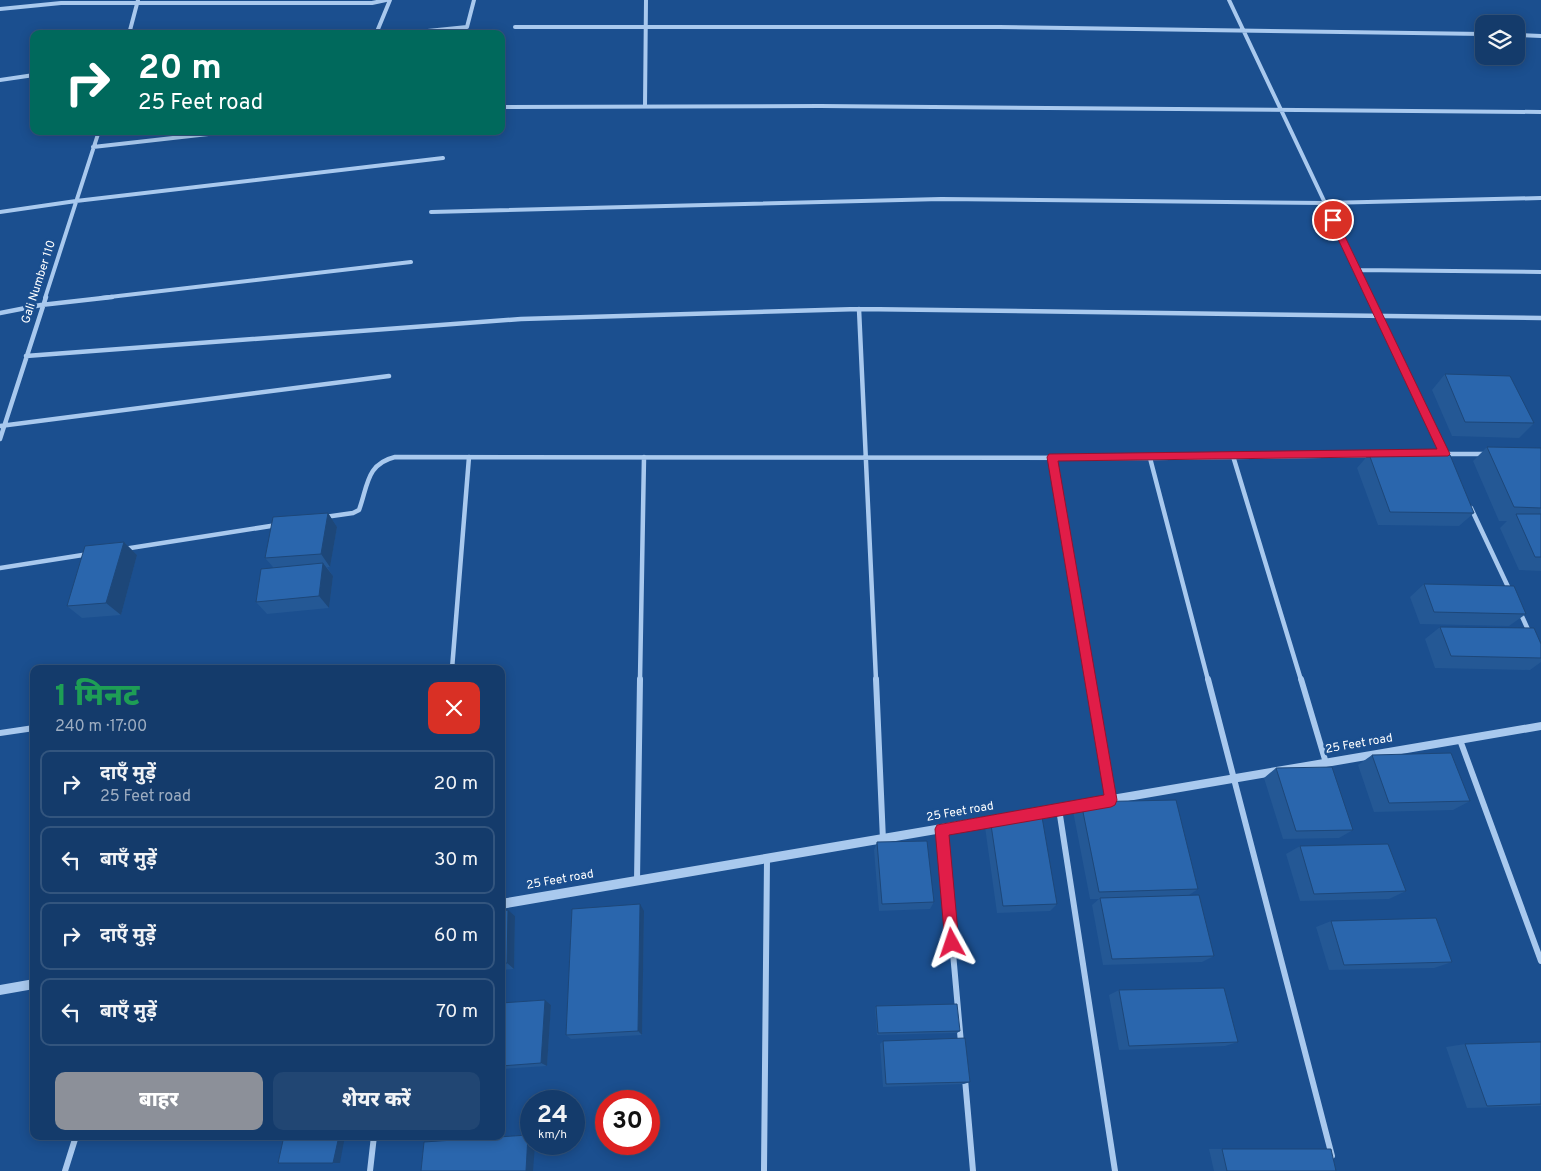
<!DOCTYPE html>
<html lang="hi">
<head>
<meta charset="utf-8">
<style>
  :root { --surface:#143b6b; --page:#214673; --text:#f1f3f6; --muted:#9dadc1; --line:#33557e; --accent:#8c9099 }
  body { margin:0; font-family:Overpass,"Noto Sans Devanagari",sans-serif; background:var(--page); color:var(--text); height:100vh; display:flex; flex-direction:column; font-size:19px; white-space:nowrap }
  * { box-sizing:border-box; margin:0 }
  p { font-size:16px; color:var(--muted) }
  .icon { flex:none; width:28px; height:28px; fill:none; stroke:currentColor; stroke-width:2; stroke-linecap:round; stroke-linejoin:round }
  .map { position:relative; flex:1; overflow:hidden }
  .details { position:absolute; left:30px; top:665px; width:475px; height:475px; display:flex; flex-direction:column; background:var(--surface); border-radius:10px; box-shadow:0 2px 12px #0003,0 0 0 1px var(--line) }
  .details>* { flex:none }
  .hud { position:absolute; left:30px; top:30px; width:475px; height:105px; border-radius:10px; box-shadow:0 2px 12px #0003,0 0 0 1px var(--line); background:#00695c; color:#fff; overflow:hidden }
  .buttons { position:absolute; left:1475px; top:15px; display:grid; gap:10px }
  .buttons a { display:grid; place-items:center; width:50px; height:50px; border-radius:10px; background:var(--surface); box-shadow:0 2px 12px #0003,0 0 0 1px var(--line); font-size:25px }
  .speed { position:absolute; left:520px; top:1090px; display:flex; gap:10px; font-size:25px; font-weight:700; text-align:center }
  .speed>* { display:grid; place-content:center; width:65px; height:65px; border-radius:50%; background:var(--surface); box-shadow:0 2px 12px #0003,0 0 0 1px var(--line); line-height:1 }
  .speed small { font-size:12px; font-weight:400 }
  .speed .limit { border:8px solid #d22; background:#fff; color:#111 }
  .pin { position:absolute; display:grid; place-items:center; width:42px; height:42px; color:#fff; margin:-21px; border:2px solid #fff; border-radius:50%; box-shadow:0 1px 5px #0007 }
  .me { position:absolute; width:55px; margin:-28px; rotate:355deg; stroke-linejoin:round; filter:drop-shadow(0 0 4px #0008) }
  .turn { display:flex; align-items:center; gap:18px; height:105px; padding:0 25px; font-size:22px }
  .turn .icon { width:65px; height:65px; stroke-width:2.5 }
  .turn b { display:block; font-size:35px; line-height:42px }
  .round { display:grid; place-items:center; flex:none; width:52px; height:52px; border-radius:10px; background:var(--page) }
  .overview { display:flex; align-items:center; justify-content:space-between; height:85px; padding:0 25px }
  h1 { font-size:30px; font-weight:800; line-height:38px; color:#1e9e55 }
  .button { display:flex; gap:10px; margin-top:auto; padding:10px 25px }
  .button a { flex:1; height:58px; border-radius:10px; background:var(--accent); color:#fff; font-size:20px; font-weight:800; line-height:58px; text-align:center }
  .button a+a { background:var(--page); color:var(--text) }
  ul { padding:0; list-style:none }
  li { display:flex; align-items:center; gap:15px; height:68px; margin:0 10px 8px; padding:0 15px; border:2px solid var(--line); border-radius:10px }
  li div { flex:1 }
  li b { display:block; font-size:19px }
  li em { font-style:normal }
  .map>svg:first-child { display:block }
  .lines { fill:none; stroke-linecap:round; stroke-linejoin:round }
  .minor-far2 { stroke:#a9c9ee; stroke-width:4 }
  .minor-far1 { stroke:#a9c9ee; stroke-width:4.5 }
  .minor { stroke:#a9c9ee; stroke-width:6 }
  .tertiary { fill:#a9c9ee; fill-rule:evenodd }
  .wall { fill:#245895 }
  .shaded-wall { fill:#1d4779 }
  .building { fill:#2a66ad; stroke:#1d4779 }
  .route { fill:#e11d48; stroke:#92132f }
  .labels { text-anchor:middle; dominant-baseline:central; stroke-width:5; stroke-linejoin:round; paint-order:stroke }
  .street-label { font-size:12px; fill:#fff; stroke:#1b4f8f }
</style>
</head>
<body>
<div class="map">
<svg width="1541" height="1171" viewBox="0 0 1541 1171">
  <rect width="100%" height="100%" fill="#1b4f8f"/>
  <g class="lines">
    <path class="minor-far2" d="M1229,0L1370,298
      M0,9L61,3H372L386,0
      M515,27H999L1484,34
      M129,34L138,0
      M376,34L390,0
      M398,34L467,27L474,0
      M1516,35L1541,36
      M0,80L34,75
      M645,106L646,0
      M501,107L820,106L1541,112
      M93,147L235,131
      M0,212L76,201L443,158
      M431,212L941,199L1325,203L1541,198
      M1357,270L1541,272
      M45,298L99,131
      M101,298L411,262"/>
    <path class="minor-far1" d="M1370,297L1445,456
      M859,309L876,680
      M0,313L41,305L112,297
      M26,356L521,319L859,309L1541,318
      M0,426L389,376
      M0,439L46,297
      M1392,454H1486
      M1233,456L1301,680
      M1052,457L1090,680
      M1150,458L1208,680
      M1471,508L1510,591
      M325,517L353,513L359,510C368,486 366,464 395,457L1150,458L1376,455
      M124,549L277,525
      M0,568L89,554
      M1520,612L1530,634
      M452,669L469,457
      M640,680L644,457"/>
    <path class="minor" d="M876,679L883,840
      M1090,679L1111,801
      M1208,679L1332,1156
      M1301,679L1326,763
      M0,733L34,728
      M1460,740L1541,961
      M1059,809L1115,1171
      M942,829L961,1043
      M637,881L640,679
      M965,1079L973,1171
      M65,1171L76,1136
      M370,1171L374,1136
      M764,1171L767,859"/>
    <path class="tertiary" d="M1541,722V730L501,909V899Z
      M34,979V989L0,995V985Z"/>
  </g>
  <path class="wall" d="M1445,374L1534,423L1519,438L1452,436L1432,390Z
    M1487,447L1541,448V571L1519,570L1500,528L1507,521H1499L1473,461Z
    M1369,454L1474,513L1459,526L1378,525L1357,468Z
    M328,513L337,527L330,567H327L333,576L329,608L267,614L256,602L273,567L265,558Z
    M124,542L137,555L121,615L82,618L67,606Z
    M1424,584L1526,614L1509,626L1420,624L1410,597Z
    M1440,627L1541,644V662L1530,670L1435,668L1425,639Z
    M1372,755L1470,801L1453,810L1374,812L1358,765Z
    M1276,768L1353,830L1339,838L1283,839L1264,778Z
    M1081,802L1198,889L1189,895L1214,956L1202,962L1103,965L1092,905L1099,899H1090L1073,811Z
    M990,818L1057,904L1050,911L997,913L985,827Z
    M877,842L934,902L930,909L879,911L874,850Z
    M1300,846L1406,891L1389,899L1300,901L1286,854Z
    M508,910L515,916L514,969L501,970V911Z
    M644,911L642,1035L571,1039L566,1035Z
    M1331,921L1452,962L1434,968L1329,970L1316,927Z
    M1119,990L1238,1042L1225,1046L1119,1050L1109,995Z
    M545,1000L551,1005L547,1066L501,1069V1003Z
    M876,1006L960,1031L957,1033L877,1035L875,1008Z
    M883,1041L970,1082L964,1084L883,1087L880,1044Z
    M1541,1042V1106L1467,1108L1446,1047L1465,1044Z
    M1209,1149H1222L1336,1171H1214Z"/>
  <path class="shaded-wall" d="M328,513L337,527L330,567L321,554Z
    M124,542L137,555L121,615L106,603Z
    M323,563L333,576L329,608L319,596Z
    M640,904L644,911L642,1035L638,1031Z
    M508,910L515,916L514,969L507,963Z
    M545,1000L551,1005L547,1066L541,1063Z
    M528,1135L531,1136V1144H535L533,1171H526Z
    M339,1136H345L340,1163H333Z"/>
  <path class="building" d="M1445,374L1510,376L1534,423L1465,422Z
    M1487,447L1541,448V508L1514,507Z
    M1369,454L1450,455L1474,513L1390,512Z
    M328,513L321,554L265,558L273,517Z
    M1516,514H1541V557H1535Z
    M124,542L106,603L67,606L85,546Z
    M323,563L319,596L256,602L261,569Z
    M1424,584L1514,586L1526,614L1434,612Z
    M1440,627L1534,628L1541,644V658L1451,656Z
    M1451,753L1470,801L1389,803L1372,755Z
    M1332,767L1353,830L1296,831L1276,768Z
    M1176,800L1198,889L1099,892L1081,802Z
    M1042,817L1057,904L1003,906L990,818Z
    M927,841L934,902L882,904L877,842Z
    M1388,844L1406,891L1314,894L1300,846Z
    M1199,895L1214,956L1112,959L1100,898Z
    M640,904L638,1031L566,1035L572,909Z
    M508,910L507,963L501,964V911Z
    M1436,918L1452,962L1344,965L1331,921Z
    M1224,988L1238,1042L1129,1046L1119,990Z
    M545,1000L541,1063L501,1066V1003Z
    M957,1004L960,1031L878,1033L876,1006Z
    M965,1038L970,1082L886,1084L883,1041Z
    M1541,1042V1104L1487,1106L1465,1044Z
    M528,1135L526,1171H421L424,1142Z
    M284,1136H339L333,1163H278Z
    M1222,1149H1331L1336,1171H1227Z"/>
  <path class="route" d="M1333,217L1337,220L1450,454L1448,456L1058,461L1117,800L1115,805L1111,807L949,835L959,943L957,948L952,950L947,948L945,943L935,829L937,825L1104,795L1047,457L1049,454L1437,449L1329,220Z"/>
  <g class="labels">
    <g class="street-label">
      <text transform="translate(39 282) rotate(-72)">Gali Number 110</text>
      <text transform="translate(1359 744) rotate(-10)">25 Feet road</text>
      <text transform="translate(960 812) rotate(-10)">25 Feet road</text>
      <text transform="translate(560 880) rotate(-10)">25 Feet road</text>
    </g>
  </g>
</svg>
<div class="buttons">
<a><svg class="icon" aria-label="layers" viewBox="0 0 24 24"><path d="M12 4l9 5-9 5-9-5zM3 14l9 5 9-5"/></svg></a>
</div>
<div class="speed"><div>24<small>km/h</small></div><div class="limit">30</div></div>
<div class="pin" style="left:1333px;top:220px;background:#d93025"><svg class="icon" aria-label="arrive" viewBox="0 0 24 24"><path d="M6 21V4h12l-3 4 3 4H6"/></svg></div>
<svg class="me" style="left:952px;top:943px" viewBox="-20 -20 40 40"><path d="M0-17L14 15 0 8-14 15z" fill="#e11d48" stroke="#fff" stroke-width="4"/></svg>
<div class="hud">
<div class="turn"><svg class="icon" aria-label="right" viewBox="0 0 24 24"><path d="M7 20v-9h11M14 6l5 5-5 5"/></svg><div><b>20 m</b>25 Feet road</div></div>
</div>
<section class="details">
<div class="overview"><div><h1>1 मिनट</h1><p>240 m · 17:00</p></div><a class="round" style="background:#d93025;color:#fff"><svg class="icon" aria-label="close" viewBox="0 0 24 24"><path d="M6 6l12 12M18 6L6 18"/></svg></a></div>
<ul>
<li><svg class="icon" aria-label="right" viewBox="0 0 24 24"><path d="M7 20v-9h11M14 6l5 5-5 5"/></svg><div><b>दाएँ मुड़ें</b><p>25 Feet road</p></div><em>20 m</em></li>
<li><svg class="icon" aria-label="left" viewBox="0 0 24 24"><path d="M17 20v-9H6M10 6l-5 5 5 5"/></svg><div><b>बाएँ मुड़ें</b></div><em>30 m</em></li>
<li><svg class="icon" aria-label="right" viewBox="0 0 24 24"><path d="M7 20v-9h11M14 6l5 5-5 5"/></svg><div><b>दाएँ मुड़ें</b></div><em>60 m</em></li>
<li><svg class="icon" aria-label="left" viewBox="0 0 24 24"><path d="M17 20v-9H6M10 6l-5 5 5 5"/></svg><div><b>बाएँ मुड़ें</b></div><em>70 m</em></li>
</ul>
<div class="button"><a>बाहर</a><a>शेयर करें</a></div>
</section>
</div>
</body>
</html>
